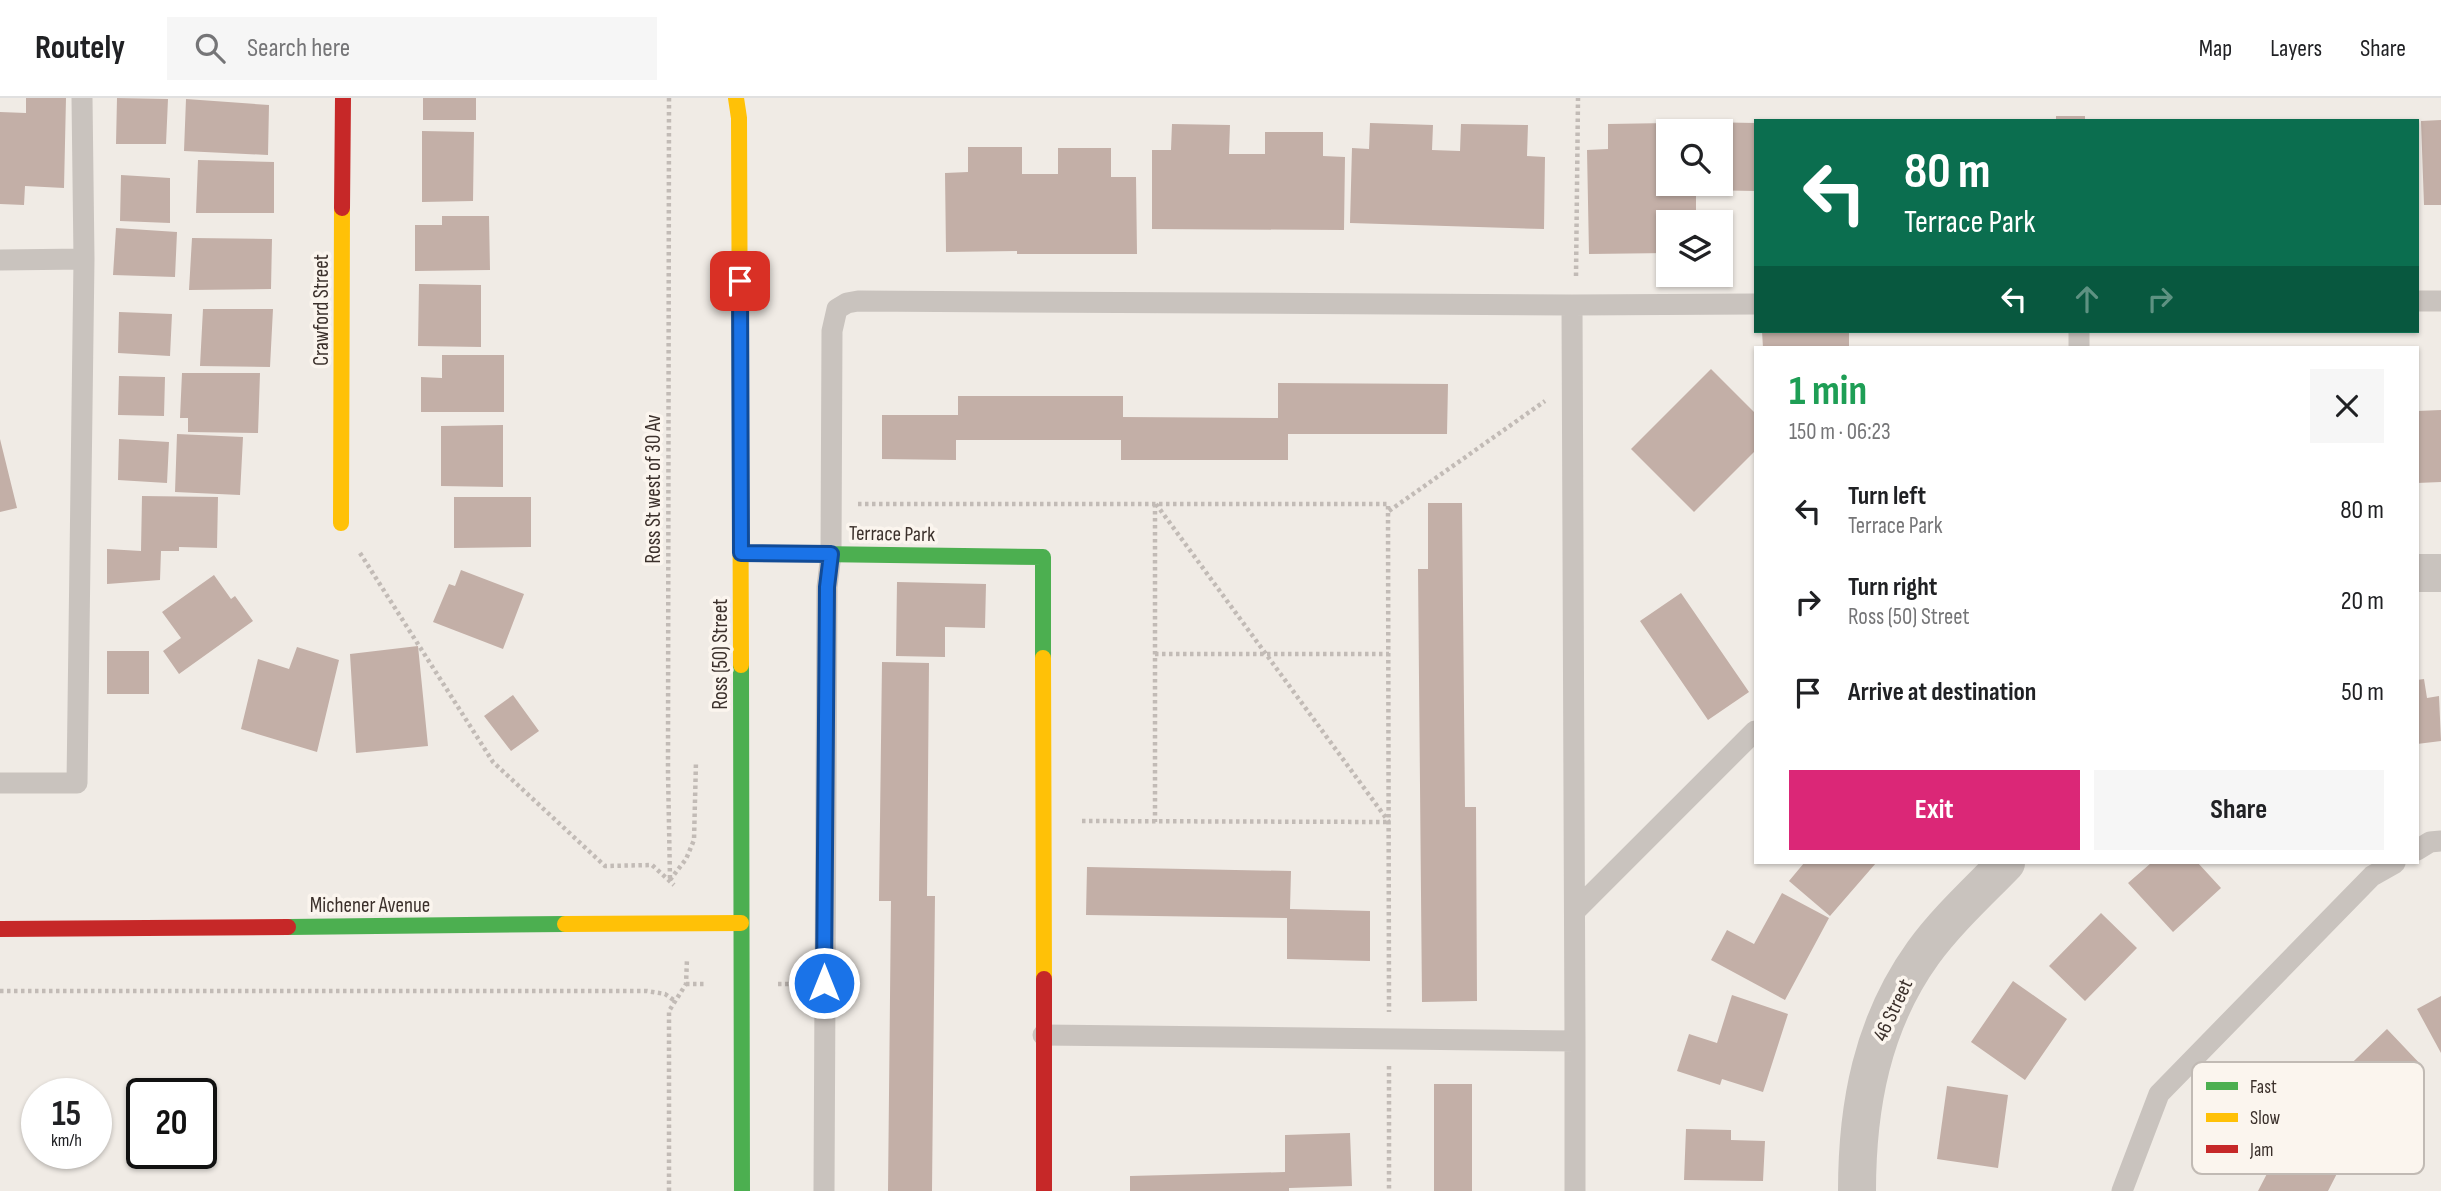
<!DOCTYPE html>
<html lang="en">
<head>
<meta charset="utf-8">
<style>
  :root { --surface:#fff; --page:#f6f6f6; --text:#202124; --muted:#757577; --line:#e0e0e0; --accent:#db2777 }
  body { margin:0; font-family:"Sofia Sans Condensed",sans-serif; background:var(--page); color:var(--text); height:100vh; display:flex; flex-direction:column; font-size:26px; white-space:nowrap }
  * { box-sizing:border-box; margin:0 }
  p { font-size:23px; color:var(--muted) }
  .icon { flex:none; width:38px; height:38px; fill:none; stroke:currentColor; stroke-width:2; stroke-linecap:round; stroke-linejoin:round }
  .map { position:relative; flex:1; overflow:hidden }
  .drawer { position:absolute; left:1754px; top:248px; width:665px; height:518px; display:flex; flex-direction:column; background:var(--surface); border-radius:0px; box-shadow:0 2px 5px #0004 }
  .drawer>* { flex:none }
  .hud { position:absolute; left:1754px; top:21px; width:665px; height:214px; border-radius:0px; box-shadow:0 2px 5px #0004; background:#0b6e4f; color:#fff; overflow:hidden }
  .controls { position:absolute; left:1656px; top:21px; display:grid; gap:14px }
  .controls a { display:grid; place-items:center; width:77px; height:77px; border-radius:0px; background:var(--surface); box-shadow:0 2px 5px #0004; font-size:35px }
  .speed { position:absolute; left:21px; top:980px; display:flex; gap:14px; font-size:35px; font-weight:700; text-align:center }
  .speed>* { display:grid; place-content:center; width:91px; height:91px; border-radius:50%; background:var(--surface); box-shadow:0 2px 5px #0004; line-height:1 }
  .speed small { font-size:18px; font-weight:400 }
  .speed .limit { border:4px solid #111; border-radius:10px; background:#fff; color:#111 }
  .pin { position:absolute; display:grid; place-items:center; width:60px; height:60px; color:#fff; margin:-30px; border-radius:14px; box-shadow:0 4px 10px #0006 }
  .me { position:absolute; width:77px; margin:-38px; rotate:0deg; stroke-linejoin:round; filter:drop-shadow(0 0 5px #0008) }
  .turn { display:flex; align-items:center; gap:24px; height:147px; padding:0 35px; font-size:32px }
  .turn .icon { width:91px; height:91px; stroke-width:2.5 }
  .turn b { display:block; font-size:49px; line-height:60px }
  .lanes { display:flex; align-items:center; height:66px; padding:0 35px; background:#0003; justify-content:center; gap:35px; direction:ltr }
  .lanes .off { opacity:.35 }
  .round { display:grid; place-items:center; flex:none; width:74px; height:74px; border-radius:0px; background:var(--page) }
  .overview { display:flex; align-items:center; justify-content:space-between; height:119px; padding:0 35px }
  h1 { font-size:42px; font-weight:700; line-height:52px; color:#1e9e55 }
  .primary-button { display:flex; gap:14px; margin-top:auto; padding:14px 35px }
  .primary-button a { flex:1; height:80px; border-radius:0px; background:var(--accent); color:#fff; font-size:28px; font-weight:700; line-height:80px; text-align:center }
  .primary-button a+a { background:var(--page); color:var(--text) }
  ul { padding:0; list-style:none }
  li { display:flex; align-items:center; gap:21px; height:91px; padding:0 35px }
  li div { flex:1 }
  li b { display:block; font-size:26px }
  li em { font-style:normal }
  header { display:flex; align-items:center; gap:42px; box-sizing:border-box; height:98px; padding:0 35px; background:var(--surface); border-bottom:2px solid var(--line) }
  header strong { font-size:33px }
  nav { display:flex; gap:38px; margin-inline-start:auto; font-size:24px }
  .search { width:490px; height:63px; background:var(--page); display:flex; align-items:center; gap:18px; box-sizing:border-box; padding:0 24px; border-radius:0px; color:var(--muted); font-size:26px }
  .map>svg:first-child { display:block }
  .building { fill:#c3afa7 }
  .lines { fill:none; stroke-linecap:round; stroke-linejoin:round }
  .path { stroke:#c2bbb6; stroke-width:4.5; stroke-dasharray:3.5 3.5; stroke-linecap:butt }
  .lane { stroke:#c9c3be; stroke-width:21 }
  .street { stroke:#c9c3be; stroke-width:38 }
  .fast { stroke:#4caf50; stroke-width:16 }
  .slow { stroke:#ffc107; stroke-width:16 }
  .jam { stroke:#c62828; stroke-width:16 }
  .route-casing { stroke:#114b97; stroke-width:18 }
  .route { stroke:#1a73e8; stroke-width:12 }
  .labels { text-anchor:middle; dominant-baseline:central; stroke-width:7; stroke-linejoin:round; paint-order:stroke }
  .street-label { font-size:21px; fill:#3b302b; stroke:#fbf5ee }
  .key { fill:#fbf5ee; stroke:#c1bab4; stroke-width:2 }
  .key-label { font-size:19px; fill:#3b302b }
</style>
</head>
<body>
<header>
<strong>Routely</strong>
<div class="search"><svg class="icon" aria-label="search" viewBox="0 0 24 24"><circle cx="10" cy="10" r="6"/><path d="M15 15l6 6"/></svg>Search here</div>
<nav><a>Map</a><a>Layers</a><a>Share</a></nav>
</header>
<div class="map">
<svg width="2441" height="1093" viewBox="0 0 2441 1093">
  <rect width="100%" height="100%" fill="#f0ebe5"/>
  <path class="building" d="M26,0H66L64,90L25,88L24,107L0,106V14L26,15Z
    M117,0L168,1L166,46H116Z
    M423,0H476V22H423Z
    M186,1L269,7L268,57L184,53Z
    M2056,18H2085V23H2056Z
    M2441,22V107H2424L2421,23Z
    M1701,24L1755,25V93L1700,92V86H1720V33H1701Z
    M1370,25L1433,27L1432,52L1460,53L1461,26L1528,27L1527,58L1545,59L1544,131L1350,125L1352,50L1369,51Z
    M1669,25L1668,86H1696V124H1668V155L1589,156L1587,52L1608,51V26Z
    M1172,26L1230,27L1229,56H1265V34H1323V58L1345,59L1344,132L1152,131V52H1171Z
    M422,33L474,34L473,103L422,104Z
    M968,49H1022V76H1058V50H1111V79H1136L1137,156H1017V153L946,154L945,75L968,74Z
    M198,62L274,64V115H196Z
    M121,77L170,80V125L120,123Z
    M442,118H489L490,172L415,173V127H442Z
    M116,130L177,134L175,179L113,177Z
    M192,140L272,141L271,191L189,192Z
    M419,186L481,187V249L418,248Z
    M203,211H273L270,269L200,268Z
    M119,214L172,216L170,258L118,255Z
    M1762,233H1849V250H1763Z
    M442,257H504V314H421V279L442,280Z
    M1711,271L1755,315V353L1694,414L1631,351Z
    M182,275H260L258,335L188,334V320H180Z
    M119,278L165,279L164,318L118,317Z
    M1278,285L1448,286L1447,336H1288V362H1121V342H956V362L882,361V317H958V298H1123V319L1278,320Z
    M2441,312V384L2417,385V313Z
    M503,327V389L441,388V328Z
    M177,336L243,339L240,397L175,394Z
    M0,341L17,410L0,414Z
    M119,341L169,344L167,385L118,382Z
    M142,398L218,399L217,450L179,449V453H161L160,482L107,486V451L141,453Z
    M454,399H531V449L454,450Z
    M1428,405H1462L1465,709H1476L1477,903L1422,904L1418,471H1428Z
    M461,472L524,496L503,551L433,524L449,486L455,488Z
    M214,477L231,501L235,498L253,523L179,576L163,553L181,540L162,514Z
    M897,484L986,486L985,530L945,529V559L896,558Z
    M1681,495L1749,594L1708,622L1640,523Z
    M418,548L428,648L356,655L350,556Z
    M297,549L339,562L317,654L241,631L258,561L289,571Z
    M107,553H149V596H107Z
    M882,564L929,565L927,798H935L932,1093H888L891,803H879Z
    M2424,581L2427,600L2439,598L2441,643L2417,646V582Z
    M513,597L539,633L511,653L484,618Z
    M1804,765H1876L1830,818L1789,783Z
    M2151,765H2198L2221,790L2173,834L2128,785Z
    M1087,769L1291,773L1290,811L1370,813V863L1287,861V820L1086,817Z
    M1782,795L1829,820L1785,902L1711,862L1727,832L1754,846Z
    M2101,815L2137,850L2085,903L2049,868Z
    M2013,883L2067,921L2025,982L1971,944Z
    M1732,897L1788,916L1763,994L1722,981L1720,987L1677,973L1689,936L1717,945Z
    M2441,898V955L2417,911Z
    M2387,931L2424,970L2365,1026L2328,988Z
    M1434,986H1472V1093H1434Z
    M1947,988L2008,997L1998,1070L1937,1061Z
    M1686,1031L1731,1032V1042L1765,1043L1763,1083L1684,1082Z
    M2309,1034L2348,1054L2328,1093H2258L2286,1039L2303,1048Z
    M1350,1035L1352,1088L1289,1090V1093H1130V1078L1285,1074V1037Z"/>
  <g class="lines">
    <path class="path" d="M669,0L668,673L670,782
      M1576,178L1578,0
      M858,406H1388L1389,914
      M1155,406V724
      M1156,406L1389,724
      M1389,413L1545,303
      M360,455L493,664L605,768L652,767L674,787
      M1155,556H1389
      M1082,723L1388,724
      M670,782L686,761L694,742L696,663
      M686,886H706
      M778,886H797
      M0,893H647L665,896L675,903
      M1389,968V1093
      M669,1093V913L686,886L687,861"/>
    <path class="lane" d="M0,162L84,161
      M2417,203H2441
      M2079,250V233
      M0,685H77L84,161L82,0
      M2417,752L2430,744L2441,743
      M1575,813L1755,633
      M1043,937L1575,943L1572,207
      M1575,943V1093
      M824,1093L827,489L831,456L832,233L837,211L847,205L858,203L1572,207L1755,206
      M2122,1093L2159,996L2372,778L2395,765"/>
    <path class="street" d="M2417,475H2441
      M1857,1093C1857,1008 1872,926 1923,855C1947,822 1978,794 2006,765"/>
    <path class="fast" d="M741,455L1043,459V560
      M741,567L742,1093
      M288,829L565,826"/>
    <path class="slow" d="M736,0L739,20L741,567
      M341,425L342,110
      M1043,560L1044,881
      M565,826L741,825"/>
    <path class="jam" d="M342,110L343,0
      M0,831L288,829
      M1044,881V1093"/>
  </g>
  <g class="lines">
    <defs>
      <path id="route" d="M740,183L741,455L831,456L827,489L824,885"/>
    </defs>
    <use href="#route" class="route-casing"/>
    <use href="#route" class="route"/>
  </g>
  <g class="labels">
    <g class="street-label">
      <text transform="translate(321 212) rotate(-90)">Crawford Street</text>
      <text transform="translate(653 391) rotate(-90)">Ross St west of 30 Av</text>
      <text transform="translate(892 436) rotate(1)">Terrace Park</text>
      <text transform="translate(720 556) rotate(-90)">Ross (50) Street</text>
      <text x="370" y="807">Michener Avenue</text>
      <text transform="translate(1893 912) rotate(-65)">46 Street</text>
    </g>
  </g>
  <rect x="2192" y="964" width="232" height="112" rx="10" class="key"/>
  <rect x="2206" y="984" width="32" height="8" fill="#4caf50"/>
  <rect x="2206" y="1015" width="32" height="9" fill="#ffc107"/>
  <rect x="2206" y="1047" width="32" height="8" fill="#c62828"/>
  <g class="key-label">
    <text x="2250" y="995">Fast</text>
    <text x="2250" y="1026">Slow</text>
    <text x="2250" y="1058">Jam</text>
  </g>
</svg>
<div class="controls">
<a><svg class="icon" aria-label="search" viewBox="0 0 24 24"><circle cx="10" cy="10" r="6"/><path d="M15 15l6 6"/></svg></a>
<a><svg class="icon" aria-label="layers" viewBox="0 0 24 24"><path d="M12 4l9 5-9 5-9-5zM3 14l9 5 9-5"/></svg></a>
</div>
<div class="speed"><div>15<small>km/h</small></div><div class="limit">20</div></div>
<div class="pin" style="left:740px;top:183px;background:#d93025"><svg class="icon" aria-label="arrive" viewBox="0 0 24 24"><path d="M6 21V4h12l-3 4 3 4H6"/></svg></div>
<svg class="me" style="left:824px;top:885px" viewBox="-20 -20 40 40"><circle r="17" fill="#1a73e8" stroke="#fff" stroke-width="3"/><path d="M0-11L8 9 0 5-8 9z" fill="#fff"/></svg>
<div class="hud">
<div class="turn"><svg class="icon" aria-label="left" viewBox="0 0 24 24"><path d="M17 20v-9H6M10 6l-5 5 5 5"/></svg><div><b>80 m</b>Terrace Park</div></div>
<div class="lanes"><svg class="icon" aria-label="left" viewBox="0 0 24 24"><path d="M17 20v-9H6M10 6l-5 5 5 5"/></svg><svg class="icon off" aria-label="ahead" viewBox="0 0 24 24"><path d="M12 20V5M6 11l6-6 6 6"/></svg><svg class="icon off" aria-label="right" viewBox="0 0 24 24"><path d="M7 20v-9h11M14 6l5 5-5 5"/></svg></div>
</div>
<section class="drawer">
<div class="overview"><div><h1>1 min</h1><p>150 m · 06:23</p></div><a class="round"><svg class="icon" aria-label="close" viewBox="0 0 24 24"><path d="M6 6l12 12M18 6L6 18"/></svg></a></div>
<ul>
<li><svg class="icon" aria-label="left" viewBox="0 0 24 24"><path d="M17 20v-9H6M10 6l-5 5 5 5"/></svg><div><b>Turn left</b><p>Terrace Park</p></div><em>80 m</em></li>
<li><svg class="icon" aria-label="right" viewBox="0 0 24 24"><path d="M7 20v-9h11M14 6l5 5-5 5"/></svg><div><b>Turn right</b><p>Ross (50) Street</p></div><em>20 m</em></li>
<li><svg class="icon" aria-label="arrive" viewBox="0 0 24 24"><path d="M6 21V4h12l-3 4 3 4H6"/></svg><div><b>Arrive at destination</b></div><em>50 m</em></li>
</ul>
<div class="primary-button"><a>Exit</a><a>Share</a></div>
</section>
</div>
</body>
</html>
